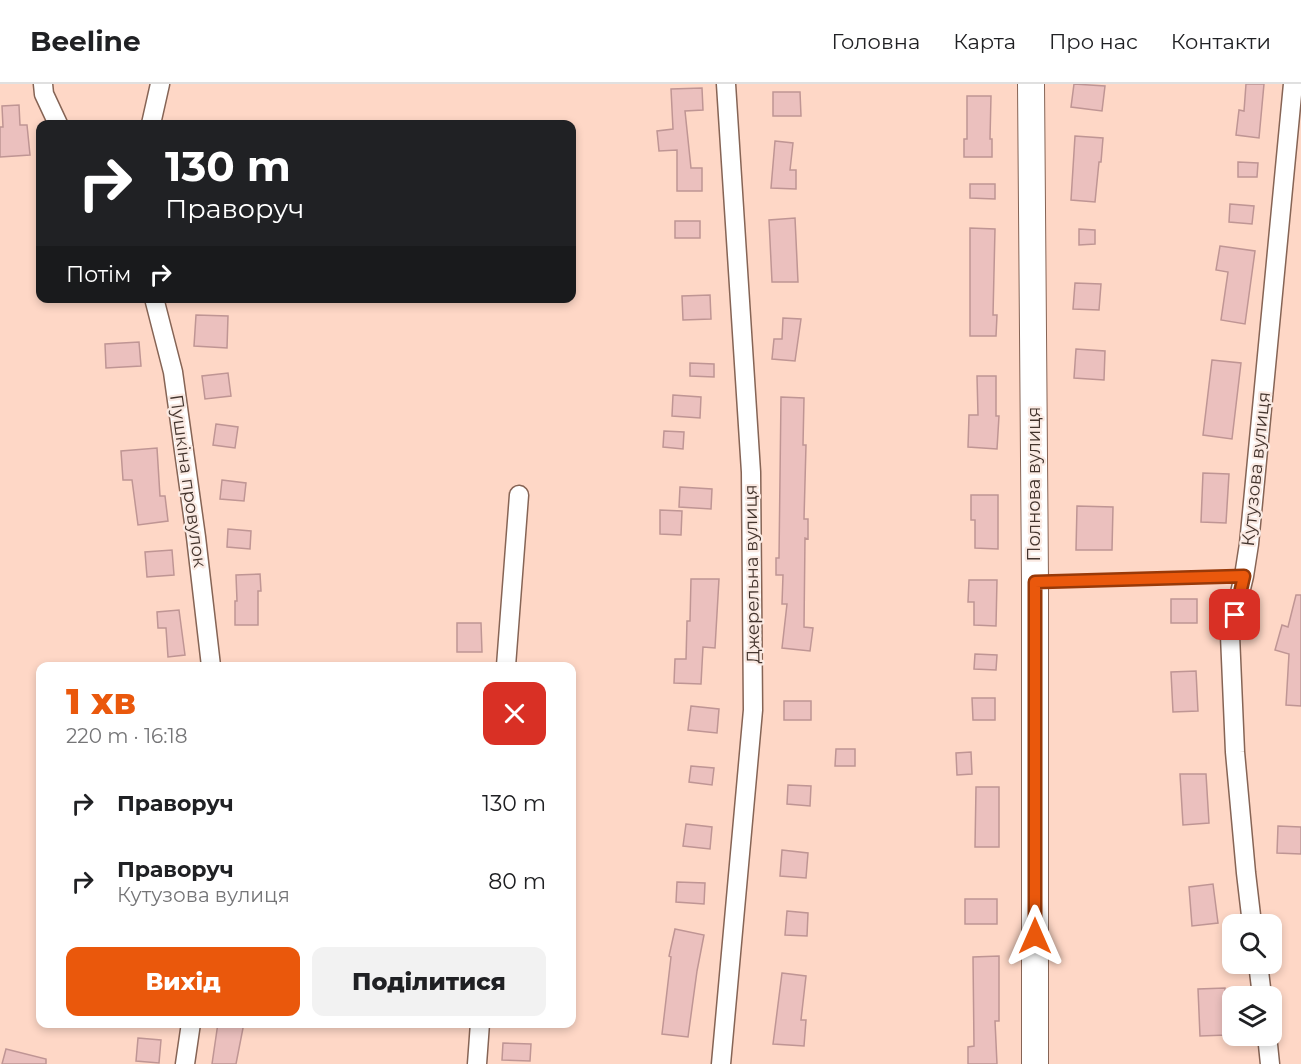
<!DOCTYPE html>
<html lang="uk">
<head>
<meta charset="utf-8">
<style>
  :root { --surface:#fff; --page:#f2f2f2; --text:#202124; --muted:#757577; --line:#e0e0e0; --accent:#ea580c }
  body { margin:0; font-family:Montserrat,sans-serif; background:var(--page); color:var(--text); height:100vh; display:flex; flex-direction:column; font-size:22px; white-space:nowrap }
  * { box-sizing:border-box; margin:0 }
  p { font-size:20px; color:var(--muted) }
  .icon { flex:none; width:33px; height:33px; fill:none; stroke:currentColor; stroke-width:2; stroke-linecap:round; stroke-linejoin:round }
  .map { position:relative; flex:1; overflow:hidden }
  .drawer { position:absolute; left:36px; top:578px; width:540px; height:366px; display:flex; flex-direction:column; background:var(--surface); border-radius:12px; box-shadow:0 3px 9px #0003 }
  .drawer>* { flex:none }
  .top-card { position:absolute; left:36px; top:36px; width:540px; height:183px; border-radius:12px; box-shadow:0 3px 9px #0003; background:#202124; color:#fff; overflow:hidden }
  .buttons { position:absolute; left:1222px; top:830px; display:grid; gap:12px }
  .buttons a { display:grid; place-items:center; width:60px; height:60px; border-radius:12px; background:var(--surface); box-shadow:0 3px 9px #0003; font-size:30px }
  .pin { position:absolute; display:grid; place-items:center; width:51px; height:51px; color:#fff; margin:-26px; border-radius:12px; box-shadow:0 3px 9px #0006 }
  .me { position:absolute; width:66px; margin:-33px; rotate:0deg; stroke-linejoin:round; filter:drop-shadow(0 0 4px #0008) }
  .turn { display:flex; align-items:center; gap:21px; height:126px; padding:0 30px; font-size:27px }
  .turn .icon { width:78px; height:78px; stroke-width:2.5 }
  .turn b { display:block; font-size:42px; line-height:51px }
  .then { display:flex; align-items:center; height:57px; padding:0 30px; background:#0003; gap:12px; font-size:22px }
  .round { display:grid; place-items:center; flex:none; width:63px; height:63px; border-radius:12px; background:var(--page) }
  .headline { display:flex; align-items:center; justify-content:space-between; height:102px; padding:0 30px }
  h1 { font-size:36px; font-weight:800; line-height:45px; color:var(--accent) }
  .button { display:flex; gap:12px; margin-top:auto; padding:12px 30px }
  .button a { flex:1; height:69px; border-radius:12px; background:var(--accent); color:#fff; font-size:24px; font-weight:800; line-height:69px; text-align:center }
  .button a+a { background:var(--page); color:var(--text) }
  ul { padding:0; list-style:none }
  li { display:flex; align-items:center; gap:18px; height:78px; padding:0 30px }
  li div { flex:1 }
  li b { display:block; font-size:22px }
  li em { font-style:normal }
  header { display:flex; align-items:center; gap:36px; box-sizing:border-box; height:84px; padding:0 30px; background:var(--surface); border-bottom:2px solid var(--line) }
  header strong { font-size:28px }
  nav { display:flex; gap:33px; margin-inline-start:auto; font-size:21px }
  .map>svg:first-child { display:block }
  .building { fill:#ebc0be; stroke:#bf9594; stroke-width:1.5 }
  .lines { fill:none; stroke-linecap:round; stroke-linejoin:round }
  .lane-casing { stroke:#866455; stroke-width:12 }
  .street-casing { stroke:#866455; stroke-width:21 }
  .secondary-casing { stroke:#866455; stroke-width:28 }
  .lane { stroke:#fff; stroke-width:9 }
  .street { stroke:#fff; stroke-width:18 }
  .secondary { stroke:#fff; stroke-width:26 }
  .route-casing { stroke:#983908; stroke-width:15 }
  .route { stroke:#ea580c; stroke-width:10 }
  .labels { text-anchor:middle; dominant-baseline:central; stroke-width:4.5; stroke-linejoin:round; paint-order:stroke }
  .street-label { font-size:18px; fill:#43342d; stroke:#faeae3 }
</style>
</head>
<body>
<header>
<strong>Beeline</strong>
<nav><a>Головна</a><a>Карта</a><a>Про нас</a><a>Контакти</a></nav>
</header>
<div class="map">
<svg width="1301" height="980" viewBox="0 0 1301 980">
  <rect width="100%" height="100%" fill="#fed7c6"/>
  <path class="building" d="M1074,0L1105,2L1102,27L1071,23Z
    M1246,0H1264L1259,54L1236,51L1239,26L1244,27Z
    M702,4L703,26L685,27L691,84H702V107H677V66L659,67L657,47L673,45L671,5Z
    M773,8H800L801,32H773Z
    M967,12H991L990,55H992V73H964V55H967Z
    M19,21L20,41H27L30,71L0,73V43H3L2,22Z
    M1075,52L1103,54L1101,78H1099L1095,118L1071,116Z
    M775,57L793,59L790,86H796V105L771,104Z
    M1238,78L1258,79L1257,93H1238Z
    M970,100H995V115L970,114Z
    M1230,120L1254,122L1252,140L1229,138Z
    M795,134L798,198H772L769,136Z
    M675,137H700V154H675Z
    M970,144L995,145L993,231H997L996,252H970Z
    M1079,145L1095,146V160L1079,161Z
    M1220,162L1255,167L1245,240L1221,236L1228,188L1216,186Z
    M1075,199L1101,200L1099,226L1073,225Z
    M710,211L711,235L683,236L682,212Z
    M196,231L228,232L227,264L194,262Z
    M783,234L801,235L795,277L772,275L774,255H782Z
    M139,258L141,282L106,284L105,260Z
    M1076,265L1105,267L1104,296L1074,294Z
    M1212,276L1241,279L1232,355L1203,351Z
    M690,279L714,280V293L690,292Z
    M228,289L231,312L205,315L202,292Z
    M977,292H996V332H999L997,365L968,363L969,331H978Z
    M673,311L701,313L700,334L672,332Z
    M781,313L804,314L803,361H806L804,435H808V455L805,454L804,543L813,544L810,567L782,564L787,520H782L783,491H776V474H779Z
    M216,340L238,343L235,364L213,361Z
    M664,347L684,348L683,365L663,363Z
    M157,364L160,412H165L168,437L138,441L132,396H123L121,367Z
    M1203,389L1229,390L1226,439L1201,438Z
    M222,396L246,399L244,417L220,415Z
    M680,403L712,405L711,425L679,423Z
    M971,411H998V465L975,464V436H971Z
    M1077,422L1113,423L1112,466H1076Z
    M660,426L682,427L681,451L660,450Z
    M228,445L251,447L250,465L227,463Z
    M172,466L174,491L147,493L145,468Z
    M260,490L261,507H258V541H235V517H237L236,491Z
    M691,495H719L715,564L703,563L701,600L674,599L675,575H686L687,537H690Z
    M969,496H997L996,542L974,541V518H968Z
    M1296,511H1301V622L1286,621L1289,570L1275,566L1282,541L1288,543Z
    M1171,515H1197V539H1171Z
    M179,526L185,571L168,573L166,544H158L157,528Z
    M457,539H481L482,568H457Z
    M975,570L997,571L996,586L974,585Z
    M1196,587L1198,627L1173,628L1171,588Z
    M972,614H995V636H973Z
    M784,617H811V636H784Z
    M691,622L719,625L717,649L688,646Z
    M836,665H855V682H835Z
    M971,668L972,690L957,691L956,669Z
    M691,682L714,684L712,701L689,698Z
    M1180,690H1206L1209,739L1183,741Z
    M788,701L811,702L810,722L787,720Z
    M976,703H999V763H975Z
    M686,740L712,743L710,765L683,762Z
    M1278,742L1301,743V770L1277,769Z
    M782,766L808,769L806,794L780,792Z
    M677,798L705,799L704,820L676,818Z
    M1213,800L1218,839L1192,842L1189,803Z
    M965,815H997V840H965Z
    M787,827L808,829L807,852L785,851Z
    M675,845L704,851L697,887L688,953L662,950L671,873L669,872Z
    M999,872V937H995L997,980H968V963L974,962L973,873Z
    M782,889L806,892L801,936H806L804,962L773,960Z
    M1225,904L1227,951L1200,952L1198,905Z
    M218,939H244L236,980H212Z
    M138,954L161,956L159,979L136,977Z
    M503,959L531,960L530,977L502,976Z
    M6,965L46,975V980H2Z"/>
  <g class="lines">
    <defs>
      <path id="lane" d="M1037,498L1244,492"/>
      <path id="street" d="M43,0L44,10L58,40
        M151,40L160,0
        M154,214L173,288L196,453L211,582
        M506,582L519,411
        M1252,840L1246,789L1235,668L1230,551L1244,492L1249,460L1293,0
        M1258,879L1262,912
        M1267,951L1270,980
        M185,980L191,939
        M477,980L480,939
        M721,980L753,626L751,388L726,0"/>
      <path id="secondary" d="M1031,0L1035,498V980"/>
    </defs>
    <use href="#lane" class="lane-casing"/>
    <use href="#street" class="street-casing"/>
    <use href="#secondary" class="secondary-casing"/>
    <use href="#lane" class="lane"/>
    <use href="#street" class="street"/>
    <use href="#secondary" class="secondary"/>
  </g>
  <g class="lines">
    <defs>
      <path id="route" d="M1035,852V498L1244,492L1235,531"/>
    </defs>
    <use href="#route" class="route-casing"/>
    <use href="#route" class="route"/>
  </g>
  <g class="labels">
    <g class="street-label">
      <text transform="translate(1256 385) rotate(-84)">Кутузова вулиця</text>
      <text transform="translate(188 397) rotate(82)">Пушкіна провулок</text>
      <text transform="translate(1034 400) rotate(-90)">Полнова вулиця</text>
      <text transform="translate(752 490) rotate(-91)">Джерельна вулиця</text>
    </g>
  </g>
</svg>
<div class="buttons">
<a><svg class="icon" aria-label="search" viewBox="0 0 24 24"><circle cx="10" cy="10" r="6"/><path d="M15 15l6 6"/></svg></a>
<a><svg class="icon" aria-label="layers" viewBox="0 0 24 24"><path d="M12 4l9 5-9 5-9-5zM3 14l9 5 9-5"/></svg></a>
</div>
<div class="pin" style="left:1235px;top:531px;background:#d93025"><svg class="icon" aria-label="arrive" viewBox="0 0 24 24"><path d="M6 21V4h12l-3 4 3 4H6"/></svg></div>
<svg class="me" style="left:1035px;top:852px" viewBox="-20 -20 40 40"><path d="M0-17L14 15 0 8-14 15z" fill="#ea580c" stroke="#fff" stroke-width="4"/></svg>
<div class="top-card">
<div class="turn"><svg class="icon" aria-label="right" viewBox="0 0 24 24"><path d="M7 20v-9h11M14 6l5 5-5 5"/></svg><div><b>130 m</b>Праворуч</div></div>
<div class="then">Потім<svg class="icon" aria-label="right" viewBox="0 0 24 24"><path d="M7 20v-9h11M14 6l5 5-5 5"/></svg></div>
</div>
<section class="drawer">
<div class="headline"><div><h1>1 хв</h1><p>220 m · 16:18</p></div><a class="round" style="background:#d93025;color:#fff"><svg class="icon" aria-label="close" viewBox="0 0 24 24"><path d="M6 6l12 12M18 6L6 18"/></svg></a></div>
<ul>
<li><svg class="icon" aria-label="right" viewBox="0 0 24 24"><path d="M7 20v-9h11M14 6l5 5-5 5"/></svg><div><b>Праворуч</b></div><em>130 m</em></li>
<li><svg class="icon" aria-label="right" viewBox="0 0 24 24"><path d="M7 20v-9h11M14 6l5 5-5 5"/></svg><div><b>Праворуч</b><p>Кутузова вулиця</p></div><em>80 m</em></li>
</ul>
<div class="button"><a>Вихід</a><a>Поділитися</a></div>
</section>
</div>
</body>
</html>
